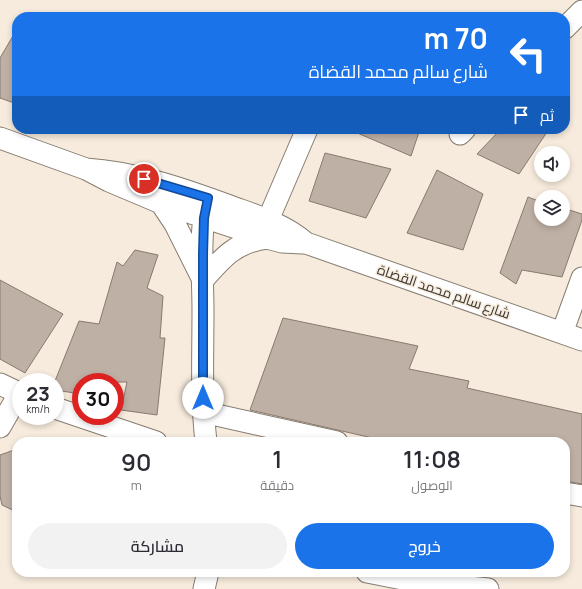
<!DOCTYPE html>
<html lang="ar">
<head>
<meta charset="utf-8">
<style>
  :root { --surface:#fff; --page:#f2f2f3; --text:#2b2b33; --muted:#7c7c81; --accent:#1a73e8 }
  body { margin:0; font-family:Manrope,Cairo,sans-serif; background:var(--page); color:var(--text); direction:rtl; height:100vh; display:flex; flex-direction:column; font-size:15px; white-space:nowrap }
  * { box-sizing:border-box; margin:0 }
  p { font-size:13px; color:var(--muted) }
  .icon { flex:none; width:22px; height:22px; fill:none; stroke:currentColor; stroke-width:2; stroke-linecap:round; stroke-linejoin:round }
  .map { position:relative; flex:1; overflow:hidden; direction:ltr }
  .side { position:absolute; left:12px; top:437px; width:558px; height:140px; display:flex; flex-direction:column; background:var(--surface); border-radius:16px; box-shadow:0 2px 6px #0003; direction:rtl }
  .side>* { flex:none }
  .hud { position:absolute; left:12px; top:12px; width:558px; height:122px; border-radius:16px; box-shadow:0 2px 6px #0003; direction:rtl; background:#1a73e8; color:#fff; overflow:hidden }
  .tools { position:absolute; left:534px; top:146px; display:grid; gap:8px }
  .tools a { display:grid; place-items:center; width:36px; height:36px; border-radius:50%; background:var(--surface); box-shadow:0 2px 6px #0003; font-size:20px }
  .speed { position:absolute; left:12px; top:373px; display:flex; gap:8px; font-size:20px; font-weight:700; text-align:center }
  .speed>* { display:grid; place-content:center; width:52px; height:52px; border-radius:50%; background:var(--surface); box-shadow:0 2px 6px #0003; line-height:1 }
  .speed small { font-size:10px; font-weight:400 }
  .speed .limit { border:6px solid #d22; background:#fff; color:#111 }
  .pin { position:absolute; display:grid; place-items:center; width:34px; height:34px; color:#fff; margin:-17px; border:2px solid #fff; border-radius:50%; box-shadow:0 1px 4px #0007 }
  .me { position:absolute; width:44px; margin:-22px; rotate:0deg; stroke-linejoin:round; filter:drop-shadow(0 0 3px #0008) }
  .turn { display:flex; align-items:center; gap:14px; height:84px; padding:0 16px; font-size:18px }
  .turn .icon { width:52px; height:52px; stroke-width:2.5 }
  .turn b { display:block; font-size:28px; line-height:34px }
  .then { display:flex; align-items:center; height:38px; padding:0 16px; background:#0003; gap:8px; font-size:15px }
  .eta { display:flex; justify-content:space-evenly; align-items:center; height:68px; text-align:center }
  .eta b { font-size:24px; font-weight:600; line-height:28px }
  .primary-button { display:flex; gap:8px; margin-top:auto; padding:8px 16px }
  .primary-button a { flex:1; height:46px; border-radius:24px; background:var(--accent); color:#fff; font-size:16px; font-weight:600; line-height:46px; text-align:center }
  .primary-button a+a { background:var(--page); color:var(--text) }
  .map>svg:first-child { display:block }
  .building { fill:#bfb0a5; stroke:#887a6f }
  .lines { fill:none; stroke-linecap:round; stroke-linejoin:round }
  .minor-casing { stroke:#877d70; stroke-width:23 }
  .minor { stroke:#fff; stroke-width:21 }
  .route-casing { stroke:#114b97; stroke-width:10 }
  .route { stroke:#1a73e8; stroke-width:7 }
  .labels { text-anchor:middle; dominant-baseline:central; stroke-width:3; stroke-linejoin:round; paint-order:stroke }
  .street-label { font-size:14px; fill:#3b3731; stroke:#f6ebdc }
</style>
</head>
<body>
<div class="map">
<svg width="582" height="589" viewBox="0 0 582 589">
  <rect width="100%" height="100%" fill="#f6ebdc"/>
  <path class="building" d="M17,29V104L0,98V58Z
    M348,129H420L411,156Z
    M501,129H549L519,174L477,154Z
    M325,153L391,169L366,218L309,201Z
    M437,170L483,194L463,250L407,233Z
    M528,197L541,202V219H563V208L582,214V220L562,277L522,270L516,284L500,273Z
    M135,250L158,255L147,288L163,296L160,338H165L157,415L121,410L127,382H81V394L55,390V381L79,321L99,324L117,262L123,266Z
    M0,280L63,314L25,373L0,359Z
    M283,318L418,346L409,369L469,381L467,388L582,414V484L565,481V442H390L250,410Z
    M17,449V512L2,505L0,496V455Z"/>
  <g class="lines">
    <defs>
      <path id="minor" d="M565,28L582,11
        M460,134L465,129
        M0,138L86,169L109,181L161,203L267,238L282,242L303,243
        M86,169C135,172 184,189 230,206C257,216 284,224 306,243L582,340
        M161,203L175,224L201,276
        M268,220L307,129
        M203,280C223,257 236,242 267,238
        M562,333L582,278
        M0,384L21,394
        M55,408L156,442
        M203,412L337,442
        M0,427L19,394
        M206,442C201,398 203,355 203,311C203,276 199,239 206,205
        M565,493L582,496
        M367,572L413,581L488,589
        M204,589L208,572"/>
    </defs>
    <use href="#minor" class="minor-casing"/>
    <use href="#minor" class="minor"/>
  </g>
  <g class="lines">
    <defs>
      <path id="route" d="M144,179L208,198L204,218L203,254V398"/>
    </defs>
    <use href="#route" class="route-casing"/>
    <use href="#route" class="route"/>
  </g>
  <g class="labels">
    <g class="street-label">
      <text transform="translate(444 291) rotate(19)">شارع سالم محمد القضاة</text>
    </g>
  </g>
</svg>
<div class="tools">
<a><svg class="icon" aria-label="sound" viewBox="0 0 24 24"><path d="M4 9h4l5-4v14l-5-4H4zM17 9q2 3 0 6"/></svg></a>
<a><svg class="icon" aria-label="layers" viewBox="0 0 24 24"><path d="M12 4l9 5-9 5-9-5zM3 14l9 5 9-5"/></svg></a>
</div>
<div class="speed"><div>23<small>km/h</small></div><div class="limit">30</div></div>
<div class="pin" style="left:144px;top:179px;background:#d93025"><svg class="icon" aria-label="arrive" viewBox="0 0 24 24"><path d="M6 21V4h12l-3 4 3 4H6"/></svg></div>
<svg class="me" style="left:203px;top:398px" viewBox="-20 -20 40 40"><circle r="19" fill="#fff"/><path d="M0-13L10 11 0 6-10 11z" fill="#1a73e8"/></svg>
<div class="hud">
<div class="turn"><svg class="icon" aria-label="left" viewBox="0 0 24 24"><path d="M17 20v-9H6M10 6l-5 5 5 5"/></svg><div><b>70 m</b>شارع سالم محمد القضاة</div></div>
<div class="then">ثم<svg class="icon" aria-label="arrive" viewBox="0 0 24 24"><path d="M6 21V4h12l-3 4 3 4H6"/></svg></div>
</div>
<section class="side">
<div class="eta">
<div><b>11:08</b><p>الوصول</p></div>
<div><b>1</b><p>دقيقة</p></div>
<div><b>90</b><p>m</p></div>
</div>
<div class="primary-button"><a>خروج</a><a>مشاركة</a></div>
</section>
</div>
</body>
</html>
